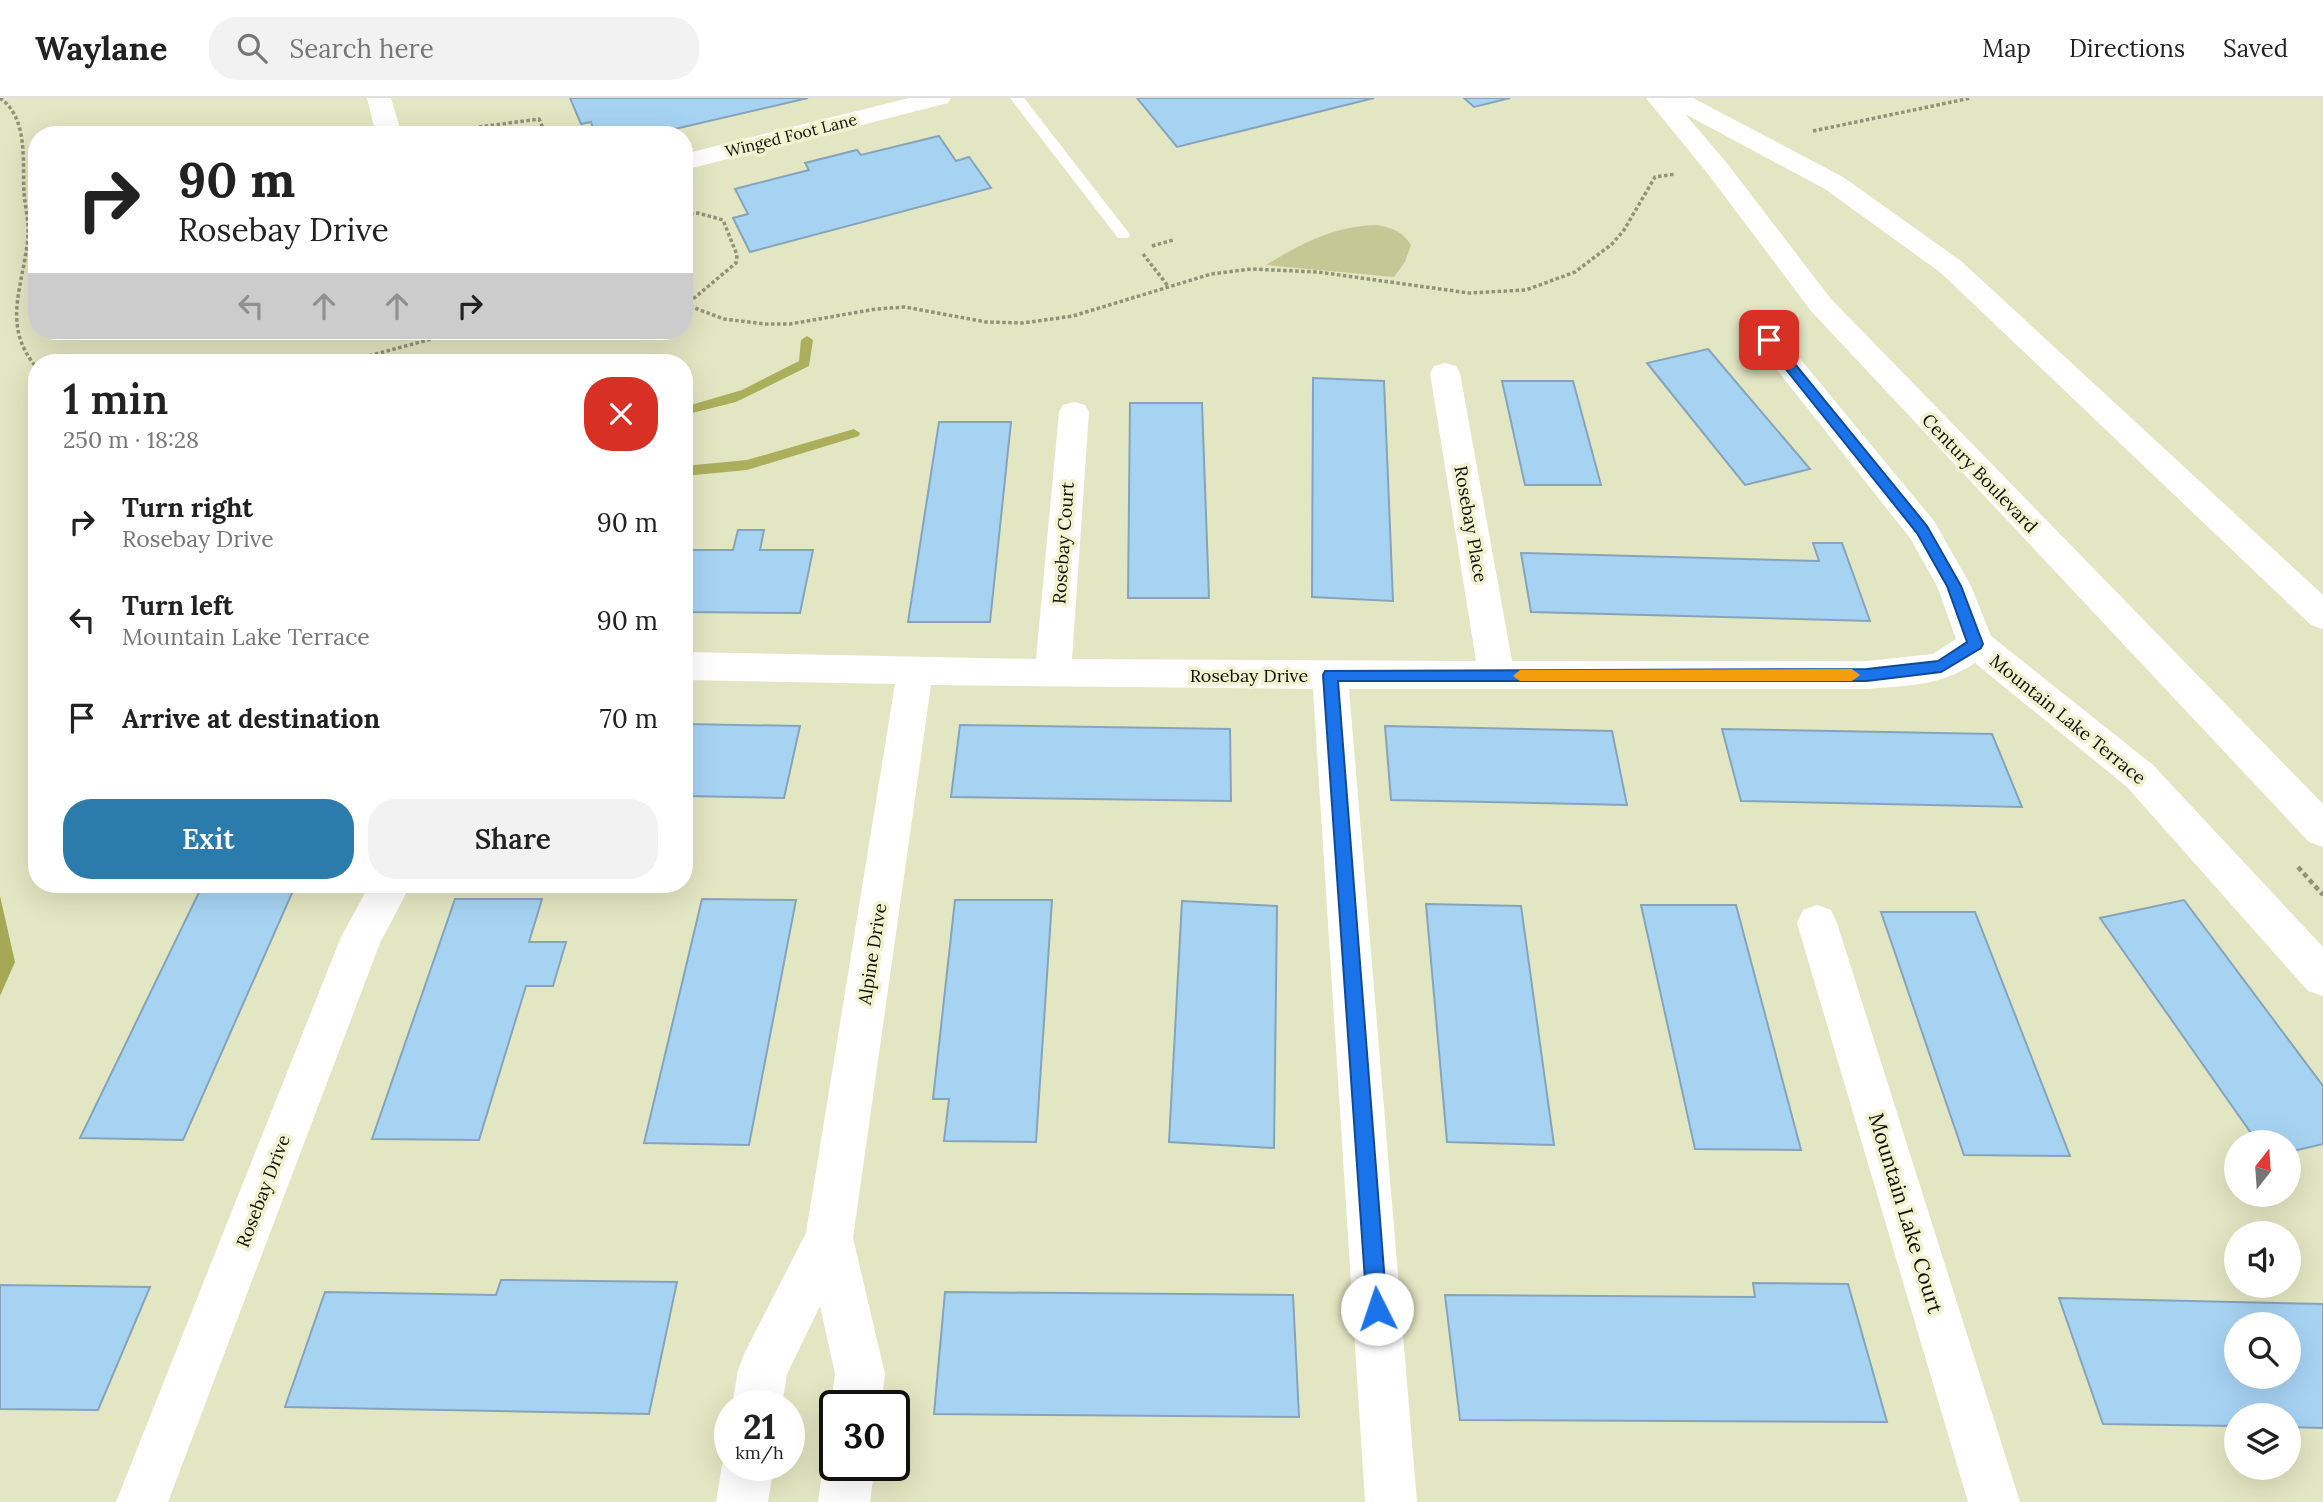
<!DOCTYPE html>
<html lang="en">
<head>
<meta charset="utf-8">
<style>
  :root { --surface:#fff; --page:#f2f2f2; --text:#222; --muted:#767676; --line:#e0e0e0; --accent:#2b7cad }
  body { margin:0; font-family:Lora,serif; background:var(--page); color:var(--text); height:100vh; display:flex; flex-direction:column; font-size:26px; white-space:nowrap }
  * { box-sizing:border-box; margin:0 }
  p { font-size:23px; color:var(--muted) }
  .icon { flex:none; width:38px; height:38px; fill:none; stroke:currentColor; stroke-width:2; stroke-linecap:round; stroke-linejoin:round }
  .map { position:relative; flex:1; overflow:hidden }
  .drawer { position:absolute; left:28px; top:256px; width:665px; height:539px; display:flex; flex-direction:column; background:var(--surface); border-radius:28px; box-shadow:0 7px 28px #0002 }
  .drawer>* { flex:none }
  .guide { position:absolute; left:28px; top:28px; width:665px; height:214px; border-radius:28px; box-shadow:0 7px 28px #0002; background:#fff; color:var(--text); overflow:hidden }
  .needle { width:46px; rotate:17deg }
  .buttons { position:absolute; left:2224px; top:1032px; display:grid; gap:14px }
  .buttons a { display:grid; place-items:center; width:77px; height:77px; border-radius:50%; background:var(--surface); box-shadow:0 7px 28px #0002; font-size:35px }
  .speed { position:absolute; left:714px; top:1292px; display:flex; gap:14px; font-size:35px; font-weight:700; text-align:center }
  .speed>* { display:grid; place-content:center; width:91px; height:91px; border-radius:50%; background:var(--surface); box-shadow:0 7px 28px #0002; line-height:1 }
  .speed small { font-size:18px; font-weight:400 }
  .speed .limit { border:4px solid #111; border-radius:10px; background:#fff; color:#111 }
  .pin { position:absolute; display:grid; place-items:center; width:60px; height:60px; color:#fff; margin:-30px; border-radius:14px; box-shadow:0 4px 10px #0006 }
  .me { position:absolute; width:77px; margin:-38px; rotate:356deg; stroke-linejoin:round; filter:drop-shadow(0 0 5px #0008) }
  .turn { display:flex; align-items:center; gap:24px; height:147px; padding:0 35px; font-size:32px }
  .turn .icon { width:91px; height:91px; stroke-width:2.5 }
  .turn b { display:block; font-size:49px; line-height:60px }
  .lanes { display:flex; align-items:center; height:66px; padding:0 35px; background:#0003; justify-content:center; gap:35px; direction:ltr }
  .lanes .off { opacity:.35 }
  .round { display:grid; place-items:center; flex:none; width:74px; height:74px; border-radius:28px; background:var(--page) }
  .headline { display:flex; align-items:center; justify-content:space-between; height:119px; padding:0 35px }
  h1 { font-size:42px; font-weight:600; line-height:52px }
  .button { display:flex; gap:14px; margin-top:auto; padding:14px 35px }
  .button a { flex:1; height:80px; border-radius:28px; background:var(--accent); color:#fff; font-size:28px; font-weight:600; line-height:80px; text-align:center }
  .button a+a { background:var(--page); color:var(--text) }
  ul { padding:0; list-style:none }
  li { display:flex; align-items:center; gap:21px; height:98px; padding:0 35px }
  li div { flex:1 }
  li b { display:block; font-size:26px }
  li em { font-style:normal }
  header { display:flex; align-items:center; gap:42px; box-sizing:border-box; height:98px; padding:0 35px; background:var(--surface); border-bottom:2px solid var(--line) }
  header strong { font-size:33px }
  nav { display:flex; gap:38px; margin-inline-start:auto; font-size:24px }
  .search { width:490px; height:63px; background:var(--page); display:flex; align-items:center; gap:18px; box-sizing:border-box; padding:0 24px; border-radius:28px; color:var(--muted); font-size:26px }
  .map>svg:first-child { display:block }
  .green { fill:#c5c895 }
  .forest { fill:#a5a956 }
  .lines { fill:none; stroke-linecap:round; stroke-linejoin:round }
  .stream { fill:#abaf5c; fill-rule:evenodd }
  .building { fill:#a7d3f3; stroke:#85a4bb; stroke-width:2; fill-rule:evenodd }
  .path-far1 { stroke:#919378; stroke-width:3.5; stroke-dasharray:3.5 2.5; stroke-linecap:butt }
  .path { stroke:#919378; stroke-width:4.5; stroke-dasharray:5 3.5; stroke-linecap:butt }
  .service { fill:#fff; fill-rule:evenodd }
  .minor { fill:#fff; fill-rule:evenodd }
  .tertiary { fill:#fff; fill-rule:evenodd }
  .route { fill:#1a73e8; stroke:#114b97; stroke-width:2 }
  .slow { fill:#f59e0b }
  .labels { text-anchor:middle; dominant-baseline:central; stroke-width:7; stroke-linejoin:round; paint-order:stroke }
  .far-street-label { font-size:16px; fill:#0f1004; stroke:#f0f3cf }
  .street-label { font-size:18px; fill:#0f1004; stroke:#f0f3cf }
  .near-street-label { font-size:21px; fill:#0f1004; stroke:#f0f3cf }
</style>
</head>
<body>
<header>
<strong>Waylane</strong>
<div class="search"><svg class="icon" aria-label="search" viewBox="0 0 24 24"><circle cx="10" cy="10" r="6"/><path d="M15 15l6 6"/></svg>Search here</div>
<nav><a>Map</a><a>Directions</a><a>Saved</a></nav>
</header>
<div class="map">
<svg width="2323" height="1404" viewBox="0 0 2323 1404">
  <rect width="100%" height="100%" fill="#e3e6c2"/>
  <path class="green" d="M1377,127C1392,130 1402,133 1411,147L1405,164L1394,179L1266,167C1302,145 1334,128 1377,127Z"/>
  <path class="forest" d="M0,798L15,864L0,898Z"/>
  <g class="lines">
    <path class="stream" d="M807,238L813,242L809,268L736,304L684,317V309L742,292L799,263L801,242Z
      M854,331L860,335L859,338L747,372L684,378V368L747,362Z"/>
  </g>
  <path class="building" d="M570,0H808L649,37H595L591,24L581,26Z
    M1137,0H1374L1177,49Z
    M1464,0H1510L1474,9Z
    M939,38L956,63L969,59L991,90L750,154L733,120L748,116L735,91L809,72L805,65L857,52L861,57Z
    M1708,251L1810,371L1745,387L1647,265Z
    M1313,280L1384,283L1393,503L1312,499Z
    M1502,283H1573L1601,387H1525Z
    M1130,305H1202L1209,500H1128Z
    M939,324H1011L990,524H908Z
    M738,432H764L760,452H813L800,515L684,514V452H733Z
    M1813,445H1842L1870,523L1531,514L1521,455L1819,463Z
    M684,626L800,628L784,700L684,698Z
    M960,627L1230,631L1231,703L951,699Z
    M1385,628L1612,633L1627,707L1391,702Z
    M1722,631L1992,636L2022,709L1741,703Z
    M203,786H296L183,1042L80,1040Z
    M455,801H542L529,844H566L553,888H526L479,1042L372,1041Z
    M702,801L796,802L749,1047L644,1045Z
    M955,802H1052L1036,1044L944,1043L949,1001H933Z
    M2184,802L2323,988V1046L2289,1054V1045H2258L2100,820Z
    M1182,803L1277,808L1274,1050L1169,1044Z
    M1426,806L1521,808L1554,1047L1447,1044Z
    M1641,807H1736L1801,1052L1695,1051Z
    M1881,814H1975L2070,1058L1964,1057Z
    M501,1182L677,1184L649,1316L285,1309L325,1194L496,1197Z
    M1753,1185L1848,1186L1887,1324L1460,1322L1445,1197L1755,1199Z
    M0,1187L150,1189L98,1312L0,1311Z
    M945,1194L1293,1197L1299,1319L934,1316Z
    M2059,1200L2323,1206V1330L2289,1329V1318H2236V1328L2103,1326ZM2236,1227H2289V1279H2236Z"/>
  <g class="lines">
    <path class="path-far1" d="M0,0C29,21 22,63 24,95C25,109 29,123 28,138C24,188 0,227 37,270
      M449,33L539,21L546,37
      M1813,33L1971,0
      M684,116L698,115L723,122L737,157L736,165L687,206
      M1152,148L1173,142
      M1143,156L1168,188
      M684,206L724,221L765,226H790L876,211L905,209L986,224L1023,225L1073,218L1211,176L1251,171L1318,174L1469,195L1526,192L1575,174L1612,146L1624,132L1655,79L1676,76
      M346,264L461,233"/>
    <path class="path" d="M2298,769L2323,797"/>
    <path class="service" d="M1010,0H1024L1128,134L1130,137L1128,140H1118Z"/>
    <path class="minor" d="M367,0H391L402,37H376Z
      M909,0H951L948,5L684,72V56Z
      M1768,232L1778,234L1934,423L1971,488L1991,538L2153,667L2323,849V898L2308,893L2127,689L1975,565C1938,589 1909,587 1867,591H1349L1417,1404H1365L1313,591L931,587L853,1140L885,1276L881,1307H835V1316L831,1307L835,1276L820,1208L787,1276L782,1307H732L738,1272L745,1254L806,1135L895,586L684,582V554L1036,561L1059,314L1063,307L1074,304L1085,307L1089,314L1072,561L1476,563L1430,275L1434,268L1445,265L1456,268L1460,275L1512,563H1867L1933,556L1956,541L1937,488L1910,440L1758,248L1753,241L1758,234Z
      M370,786H411L380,845L168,1404H116L341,839Z
      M1817,807L1831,812L1837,825L2020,1404H1968L1797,825L1803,812Z
      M835,1347V1367H875L870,1404H818L823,1367L831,1349Z
      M730,1349V1367H774L768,1404H716L722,1367Z"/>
    <path class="tertiary" d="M1646,0H1693L1843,79L1961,163L2323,497V531L2311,527L1941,175L1825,91L1685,16L1726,64L1831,201L2323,706V749L2309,744L1811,213L1708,76Z"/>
  </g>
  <path class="route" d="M1769,238L1773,239L1927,428L1961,488L1983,546L1981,550L1941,574L1867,583H1338L1387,1211L1384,1218L1377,1221L1370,1218L1367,1211L1323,577L1325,573L1867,571L1938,563L1967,544L1947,488L1917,435L1764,244V239Z"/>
  <path class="slow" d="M1852,571L1860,577L1852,583H1520L1513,578L1520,572Z"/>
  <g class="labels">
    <g class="far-street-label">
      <text transform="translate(791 37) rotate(-14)">Winged Foot Lane</text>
    </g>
    <g class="street-label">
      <text transform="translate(1980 375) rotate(46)">Century Boulevard</text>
      <text transform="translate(1471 426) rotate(80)">Rosebay Place</text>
      <text transform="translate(1063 445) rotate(-86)">Rosebay Court</text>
      <text x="1249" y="577">Rosebay Drive</text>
      <text transform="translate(2068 621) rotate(39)">Mountain Lake Terrace</text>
      <text transform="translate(872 856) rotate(-81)">Alpine Drive</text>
      <text transform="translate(263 1093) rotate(-69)">Rosebay Drive</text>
    </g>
    <g class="near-street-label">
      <text transform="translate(1906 1115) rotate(73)">Mountain Lake Court</text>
    </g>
  </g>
</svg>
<div class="buttons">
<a><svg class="needle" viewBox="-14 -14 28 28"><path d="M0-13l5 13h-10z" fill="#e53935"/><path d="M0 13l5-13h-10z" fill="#767676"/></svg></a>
<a><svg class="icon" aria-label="sound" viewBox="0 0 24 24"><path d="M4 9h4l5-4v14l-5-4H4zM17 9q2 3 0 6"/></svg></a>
<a><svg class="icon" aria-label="search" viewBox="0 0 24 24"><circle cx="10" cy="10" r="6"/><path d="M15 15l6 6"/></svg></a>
<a><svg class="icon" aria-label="layers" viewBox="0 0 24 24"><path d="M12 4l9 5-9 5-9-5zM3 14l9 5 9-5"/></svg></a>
</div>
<div class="speed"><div>21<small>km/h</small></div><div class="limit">30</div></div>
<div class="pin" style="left:1769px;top:242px;background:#d93025"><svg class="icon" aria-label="arrive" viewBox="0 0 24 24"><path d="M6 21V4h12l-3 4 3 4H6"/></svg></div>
<svg class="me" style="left:1377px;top:1211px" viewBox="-20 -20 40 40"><circle r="19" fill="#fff"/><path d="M0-13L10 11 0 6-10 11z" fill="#1a73e8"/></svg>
<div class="guide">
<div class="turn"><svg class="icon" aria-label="right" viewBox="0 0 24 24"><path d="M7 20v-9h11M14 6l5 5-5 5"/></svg><div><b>90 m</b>Rosebay Drive</div></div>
<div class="lanes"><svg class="icon off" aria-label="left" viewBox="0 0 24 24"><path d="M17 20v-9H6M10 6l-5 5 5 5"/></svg><svg class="icon off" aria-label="ahead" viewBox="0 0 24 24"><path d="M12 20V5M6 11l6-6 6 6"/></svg><svg class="icon off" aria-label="ahead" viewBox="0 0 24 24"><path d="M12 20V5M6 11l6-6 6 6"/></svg><svg class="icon" aria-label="right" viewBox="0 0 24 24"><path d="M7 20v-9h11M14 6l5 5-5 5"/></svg></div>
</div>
<section class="drawer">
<div class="headline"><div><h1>1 min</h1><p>250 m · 18:28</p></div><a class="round" style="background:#d93025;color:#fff"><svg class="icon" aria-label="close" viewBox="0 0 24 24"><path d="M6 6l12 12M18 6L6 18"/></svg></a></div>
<ul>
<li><svg class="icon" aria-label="right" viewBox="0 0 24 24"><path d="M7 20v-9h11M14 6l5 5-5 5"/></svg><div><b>Turn right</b><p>Rosebay Drive</p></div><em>90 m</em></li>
<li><svg class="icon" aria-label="left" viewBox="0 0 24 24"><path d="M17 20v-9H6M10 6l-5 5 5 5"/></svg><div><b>Turn left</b><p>Mountain Lake Terrace</p></div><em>90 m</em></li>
<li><svg class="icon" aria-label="arrive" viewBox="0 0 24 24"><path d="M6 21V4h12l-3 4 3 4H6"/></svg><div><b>Arrive at destination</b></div><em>70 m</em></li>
</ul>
<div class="button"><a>Exit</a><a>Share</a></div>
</section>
</div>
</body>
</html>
